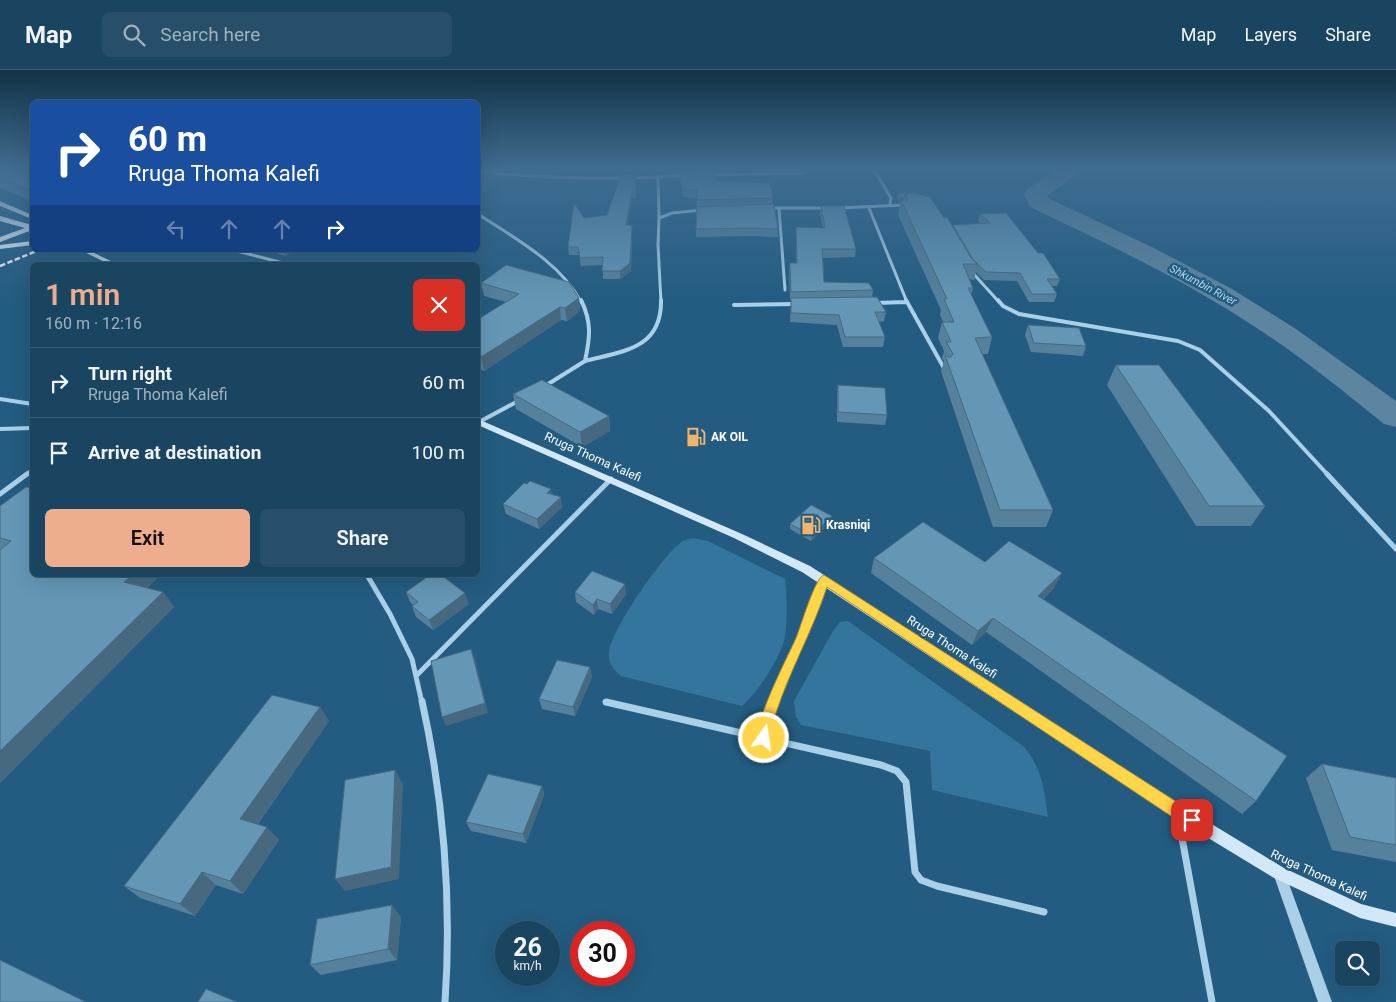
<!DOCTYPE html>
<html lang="en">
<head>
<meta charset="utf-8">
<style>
  :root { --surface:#1a4560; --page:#274f69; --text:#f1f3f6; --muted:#9fb1bd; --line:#385d75; --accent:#eead8d }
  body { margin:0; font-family:Roboto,sans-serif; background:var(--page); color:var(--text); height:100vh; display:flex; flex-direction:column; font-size:19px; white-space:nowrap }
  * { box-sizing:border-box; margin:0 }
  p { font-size:16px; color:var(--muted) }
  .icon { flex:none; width:28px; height:28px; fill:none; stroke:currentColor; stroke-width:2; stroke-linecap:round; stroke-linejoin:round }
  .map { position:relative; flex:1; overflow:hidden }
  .details { position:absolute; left:30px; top:192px; width:450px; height:315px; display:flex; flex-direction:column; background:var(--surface); border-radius:8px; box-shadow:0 5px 20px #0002,0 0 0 1px var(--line) }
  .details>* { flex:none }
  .top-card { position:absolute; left:30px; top:30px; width:450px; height:152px; border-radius:8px; box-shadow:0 5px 20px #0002,0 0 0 1px var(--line); background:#1a4fa0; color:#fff; overflow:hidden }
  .buttons { position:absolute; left:1335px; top:871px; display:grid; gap:10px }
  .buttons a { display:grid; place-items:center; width:45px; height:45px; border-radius:8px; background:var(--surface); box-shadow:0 5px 20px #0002,0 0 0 1px var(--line); font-size:25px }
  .speed { position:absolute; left:495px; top:851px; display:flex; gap:10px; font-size:25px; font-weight:700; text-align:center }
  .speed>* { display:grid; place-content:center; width:65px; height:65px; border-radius:50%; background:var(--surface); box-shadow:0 5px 20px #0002,0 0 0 1px var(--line); line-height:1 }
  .speed small { font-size:12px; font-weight:400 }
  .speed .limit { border:8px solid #d22; background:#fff; color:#111 }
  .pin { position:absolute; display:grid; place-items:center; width:42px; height:42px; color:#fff; margin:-21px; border-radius:10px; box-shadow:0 2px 8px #0006 }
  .me { position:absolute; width:55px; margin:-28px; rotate:13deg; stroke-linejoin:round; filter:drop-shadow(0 0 4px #0008) }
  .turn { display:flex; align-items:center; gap:18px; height:105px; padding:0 15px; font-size:22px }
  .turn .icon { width:65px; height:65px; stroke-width:2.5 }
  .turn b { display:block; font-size:35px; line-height:42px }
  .lanes { display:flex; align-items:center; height:48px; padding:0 15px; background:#0003; justify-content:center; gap:25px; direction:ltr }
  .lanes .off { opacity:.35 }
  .round { display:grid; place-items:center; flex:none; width:52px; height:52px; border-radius:8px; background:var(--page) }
  .overview { display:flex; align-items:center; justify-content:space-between; height:85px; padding:0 15px }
  h1 { font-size:30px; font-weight:600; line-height:38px; color:var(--accent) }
  .button { display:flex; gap:10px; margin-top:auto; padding:10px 15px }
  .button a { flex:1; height:58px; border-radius:8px; background:var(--accent); color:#111; font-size:20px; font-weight:600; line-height:58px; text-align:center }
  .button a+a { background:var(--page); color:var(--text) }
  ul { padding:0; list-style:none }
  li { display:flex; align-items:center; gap:15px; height:70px; padding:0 15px; border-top:1px solid var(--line) }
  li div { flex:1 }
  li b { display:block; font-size:19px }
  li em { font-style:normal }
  header { display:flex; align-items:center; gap:30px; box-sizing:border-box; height:70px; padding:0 25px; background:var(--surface); border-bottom:1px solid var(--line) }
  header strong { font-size:24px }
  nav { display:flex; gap:28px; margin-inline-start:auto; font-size:18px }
  .search { width:350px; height:45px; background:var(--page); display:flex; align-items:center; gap:12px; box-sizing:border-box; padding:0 18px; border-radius:8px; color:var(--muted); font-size:19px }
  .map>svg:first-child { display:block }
  .green { fill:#33759c }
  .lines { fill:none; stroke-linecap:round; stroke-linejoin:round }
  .river { fill:#5d859f; fill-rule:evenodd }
  .minor-far3 { stroke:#a9d0e7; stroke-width:3 }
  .minor-far2 { stroke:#a9d0e7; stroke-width:4 }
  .minor-far1 { stroke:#a9d0e7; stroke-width:5 }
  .minor { stroke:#a9d0e7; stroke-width:7 }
  .tertiary { fill:#a9d0e7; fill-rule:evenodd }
  .secondary { fill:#d3e8f6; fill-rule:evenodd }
  .primary { fill:#eaf5fd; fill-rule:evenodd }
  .rail { stroke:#fff; stroke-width:2.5; stroke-dasharray:5.5 2.5; stroke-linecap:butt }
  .wall { fill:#56819c }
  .shaded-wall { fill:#46697f }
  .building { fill:#6496b5; stroke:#46697f }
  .route { fill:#ffd54a; stroke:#a68a30 }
  .labels { text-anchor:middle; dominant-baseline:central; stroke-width:5; stroke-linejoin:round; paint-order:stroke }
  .far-water-label { font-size:11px; font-style:italic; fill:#b4d9ef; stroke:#235c80 }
  .poi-label { font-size:12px; font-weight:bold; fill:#fff; stroke:#235c80; text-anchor:start }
  .street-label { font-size:12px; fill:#fff; stroke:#235c80 }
</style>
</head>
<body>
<header>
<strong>Map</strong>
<div class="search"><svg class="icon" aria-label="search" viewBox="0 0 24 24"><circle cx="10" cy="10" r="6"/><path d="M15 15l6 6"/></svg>Search here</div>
<nav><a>Map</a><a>Layers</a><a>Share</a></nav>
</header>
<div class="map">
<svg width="1396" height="932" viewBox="0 0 1396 932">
  <rect width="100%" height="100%" fill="#235c80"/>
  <path class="green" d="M694,468L708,471L785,509C787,525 788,556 784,571C779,590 756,624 742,636L621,606C614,600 608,594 609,583C609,563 665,481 683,471C686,470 691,469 694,468Z
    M848,551L1023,676C1043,699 1044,719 1048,747L932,720L930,681L801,655L796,647L794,631L833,561L840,552Z"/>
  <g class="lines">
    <path class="river" d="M1057,100H1078L1068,111L1047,126L1048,128L1154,178L1232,219L1296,259L1396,331V357L1384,354C1337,316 1290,278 1238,246C1172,204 1101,171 1030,137L1024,124L1027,119Z"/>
    <path class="minor-far3" d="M874,100L891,128L890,134
      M478,102C549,108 615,111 686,105
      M710,105L802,103
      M658,108L659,148
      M768,138H827
      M779,138L785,220
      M838,138L904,135
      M869,138L907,232
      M478,144C514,168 560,192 581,232
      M233,180L291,195
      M971,201L999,232
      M661,232L658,175L659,148L672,143L702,140"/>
    <path class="minor-far2" d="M906,230L945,300
      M998,230L1003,236L1019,244L1178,271L1200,280L1269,341L1328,405
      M874,233L907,232
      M734,235L796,234
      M585,291C623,281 662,279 661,230
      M545,316L585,291C590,268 592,252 581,230
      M0,329L32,334
      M479,352L520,330
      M0,359L32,358
      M26,405L32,400"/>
    <path class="minor-far1" d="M1327,404L1396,479
      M0,424L27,404
      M367,505L390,544L412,589L422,633
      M416,606L611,409
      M606,632L609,633
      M774,633L823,510"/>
    <path class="minor" d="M422,631C444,731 452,830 445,932
      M606,632L881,695L897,701L906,712L915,802L921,810L937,816L1044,842
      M763,668L774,631
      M1178,746L1212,932"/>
    <path class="tertiary" d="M1279,797L1283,799L1285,803L1332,932H1318L1273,803L1275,799Z"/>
    <path class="secondary" d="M80,180H88L119,195H111Z
      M478,349L742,464L810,496L1182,736L1284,798L1361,834L1396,843V857L1360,848L1274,808L1172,746L802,502L734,468L478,355Z"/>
    <path class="primary" d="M0,131L32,145V149L0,136Z
      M0,146L32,155V160L0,172V167L25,158L0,151Z
      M32,171V175L0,179V175Z"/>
    <path class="rail" d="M0,196L39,180"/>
  </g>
  <path class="wall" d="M0,100H32V131L0,118Z
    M655,100H711V102L717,111L773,128L772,134L778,159V167L752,166L696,167L697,128L683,127L680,110V103L707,102L655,101Z
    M635,104L636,128H632L628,155L632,163L631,201L620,209H603V195L581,196L579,185H569L568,177L584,148L607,145Z
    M898,123L920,125L953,157V155L981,154L978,151L980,144L1038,183L1060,209L1057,216H1052L1057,224L1054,232H1029L1017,211L984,210L976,202L974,210L969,209L973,218L971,225L992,267L988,284H982L1053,440L1046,457H993L941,301L944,291L942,288L944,281L938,268L942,252H943L940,245L941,240L898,145L900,132H899L897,127Z
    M821,136L856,179L855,187L823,188L824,212L873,220L872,227L886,242L884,251L879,252L885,267L883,277H843L837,255L790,252L791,230H790L789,201L790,193H796V157L823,158L820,144Z
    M266,180H293L286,186Z
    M481,213L579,228L580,241L567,251L561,250L484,301L478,298V247L480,248L506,232L484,226Z
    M1028,255L1086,276L1083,286L1031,282L1025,265Z
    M1116,295L1265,436L1251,456H1196L1107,315Z
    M838,315L887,345L885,355L837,352V325Z
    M513,324L609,346L610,361L582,377L516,339Z
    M552,424L562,437L539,459L506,444L503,434Z
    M0,436L32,505H160L147,518L163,522L174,537L0,713Z
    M832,446L831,451L811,471L790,459V454Z
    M874,488L985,492L1054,518L1043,529L1256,731L1242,744L986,562L972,575L871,503Z
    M406,522L469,534L433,560L416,547L412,536H414L410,532Z
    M575,522L626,524L612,544L598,539L594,545L576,532Z
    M590,597L592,607L575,646L542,639L539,629Z
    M329,651L258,754L279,770L243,824L216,815L195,846L140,828L124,816Z
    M1322,694L1396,708V792L1332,780L1306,708Z
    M542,716L544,725L526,773L471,761L466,752Z
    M401,847L397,890L321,905L310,895Z"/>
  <path class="shaded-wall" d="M494,103L495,111L478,115V107Z
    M480,117L482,128L478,129V118Z
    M632,121V128L627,163L626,155Z
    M904,127V131L901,130L900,132H899L900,128Z
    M632,155L631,201L620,209V201Z
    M283,180H293L286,186Z
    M579,228L580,241L567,251L565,238Z
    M560,237L561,250L484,301L481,287Z
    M609,346L610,361L582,377L580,362Z
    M551,419L553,429L547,423Z
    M561,427L562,437L539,459L537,449Z
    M832,446L831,451L811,471L812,465Z
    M1062,503L1054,518L1031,540L1038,526Z
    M133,505H160L136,528L124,512Z
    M625,514L626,524L612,544L610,534Z
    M163,522L174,537L0,713V681Z
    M465,523L469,534L433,560L429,550Z
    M597,529L598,539L594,545L593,535Z
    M993,548L986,562L972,575L978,561Z
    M471,579L475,589L488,643L446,656L442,647Z
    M590,597L592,607L575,646L573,637Z
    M320,637L329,651L252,762L240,749Z
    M395,700L403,714L399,809L345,821L335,809Z
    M542,716L544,725L526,773L523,764Z
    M267,757L279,770L243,824L230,811Z
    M202,802L216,815L195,846L180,834Z
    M392,835L401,847L397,890L388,879Z"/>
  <path class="building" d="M0,100H32V121L0,108Z
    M478,100H489L494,103L478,107Z
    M714,102L717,111L770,113L773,128L697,130V120H683L680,103Z
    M635,104V120L632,121L626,155H632L630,193L620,201H602L603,187L580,188L578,177H568L574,133L584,148L607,145L621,105Z
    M898,123H919L920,125L915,123L905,124L904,127L900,128Z
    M915,123L930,127L944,148L947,147L971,188L978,194H963L973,218H968L992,267L975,268L1053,440H1000L945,285L950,288L953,284L946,272H951L942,252H954L944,229H947L901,130H908L905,124Z
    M774,134L778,159L753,158L696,159L697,137Z
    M821,136H844L856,179H822L824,212L869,213L873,220L791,222L790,193H797L796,157L825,158Z
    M1006,143L1038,183H1043L1060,209H1047L1057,224H1032L1020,203L986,202L974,191L953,155L990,153L980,144Z
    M506,195L569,212L579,228L565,238L560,237L481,287L478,286V247L480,248L519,224L481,213Z
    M877,227L886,242H875L885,267H845L839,245L791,243V228Z
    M1028,255L1079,258L1086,276L1034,273Z
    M1116,295H1159L1265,436H1209Z
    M542,310L609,346L580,362L513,324Z
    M838,315L885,318L887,345L838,342Z
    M530,411L551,419L547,423L561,427L537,449L503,434L524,413L527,414Z
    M26,417L32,418V505H133L124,512L163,522L0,681V480L11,471L0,468V436Z
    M811,435L832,446L812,465L790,454Z
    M923,452L985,492L1009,471L1062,503L1038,526L1287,686L1256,731L993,548L978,561L874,488Z
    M592,501L625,514L610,534L597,529L593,535L575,522Z
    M430,505H441L465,523L429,550L412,536L418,532L406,522Z
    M471,579L485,633L442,647L431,591Z
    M557,590L590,597L573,637L539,629Z
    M272,625L320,637L240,749L267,757L230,811L202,802L180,834L124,816Z
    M1322,694L1396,708V775L1350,767Z
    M395,700L391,797L335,809L345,710Z
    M488,704L542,716L523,764L466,752Z
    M392,835L388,879L310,895L317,849Z
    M0,890L86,932H0Z
    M206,919L237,932H198Z"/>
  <linearGradient id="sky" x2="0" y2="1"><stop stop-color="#133346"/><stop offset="0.43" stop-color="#3f6c91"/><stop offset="1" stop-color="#3f6c91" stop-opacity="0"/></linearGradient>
  <rect width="1396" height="230" fill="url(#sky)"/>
  <path class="route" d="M824,505L1197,745L1199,750L1197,756L1192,758L1186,756L827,517C813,560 790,600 776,643C773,653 773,663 769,673L764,674L758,673C751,657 788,586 796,568C801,556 815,507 824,505Z"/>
  <defs>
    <symbol id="fuel-bare" viewBox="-9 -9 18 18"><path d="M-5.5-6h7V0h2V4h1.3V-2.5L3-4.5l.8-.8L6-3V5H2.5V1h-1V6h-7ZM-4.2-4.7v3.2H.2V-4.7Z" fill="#f2b36b" stroke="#235c80" stroke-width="2.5" paint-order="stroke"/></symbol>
  </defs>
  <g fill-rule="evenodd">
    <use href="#fuel-bare" x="682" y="353" width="28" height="28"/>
    <use href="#fuel-bare" x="797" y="441" width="28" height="28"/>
  </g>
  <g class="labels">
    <g class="far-water-label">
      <text transform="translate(1203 215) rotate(28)">Shkumbin River</text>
    </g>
    <g class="poi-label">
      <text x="711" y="367">AK OIL</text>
      <text x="826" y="455">Krasniqi</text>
    </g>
    <g class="street-label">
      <text transform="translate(593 387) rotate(24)">Rruga Thoma Kalefi</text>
      <text transform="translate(952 577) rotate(33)">Rruga Thoma Kalefi</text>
      <text transform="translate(1319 805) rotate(25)">Rruga Thoma Kalefi</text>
    </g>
  </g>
</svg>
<div class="buttons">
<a><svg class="icon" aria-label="search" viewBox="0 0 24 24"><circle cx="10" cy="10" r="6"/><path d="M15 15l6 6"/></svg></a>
</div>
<div class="speed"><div>26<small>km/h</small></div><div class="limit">30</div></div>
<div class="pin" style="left:1192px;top:750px;background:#d93025"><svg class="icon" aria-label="arrive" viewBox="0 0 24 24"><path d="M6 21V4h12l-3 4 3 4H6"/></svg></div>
<svg class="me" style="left:764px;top:668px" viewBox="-20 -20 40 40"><circle r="17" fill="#ffd54a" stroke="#fff" stroke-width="3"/><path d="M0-11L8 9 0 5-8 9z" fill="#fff"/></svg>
<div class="top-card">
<div class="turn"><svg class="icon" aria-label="right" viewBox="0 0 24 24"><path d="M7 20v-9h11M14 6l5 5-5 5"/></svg><div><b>60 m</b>Rruga Thoma Kalefi</div></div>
<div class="lanes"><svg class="icon off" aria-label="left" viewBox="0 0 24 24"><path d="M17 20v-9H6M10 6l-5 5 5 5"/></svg><svg class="icon off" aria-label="ahead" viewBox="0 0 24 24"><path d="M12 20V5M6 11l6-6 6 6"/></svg><svg class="icon off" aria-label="ahead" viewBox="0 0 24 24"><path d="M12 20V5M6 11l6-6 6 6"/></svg><svg class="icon" aria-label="right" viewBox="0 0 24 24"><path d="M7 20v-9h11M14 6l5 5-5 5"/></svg></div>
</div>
<section class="details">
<div class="overview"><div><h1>1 min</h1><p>160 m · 12:16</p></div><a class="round" style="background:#d93025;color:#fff"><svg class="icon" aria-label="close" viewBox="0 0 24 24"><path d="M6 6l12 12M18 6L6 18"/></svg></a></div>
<ul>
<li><svg class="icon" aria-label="right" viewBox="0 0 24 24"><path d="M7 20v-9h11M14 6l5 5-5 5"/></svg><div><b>Turn right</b><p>Rruga Thoma Kalefi</p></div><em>60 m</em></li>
<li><svg class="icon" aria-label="arrive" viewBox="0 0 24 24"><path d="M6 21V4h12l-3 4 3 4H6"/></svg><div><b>Arrive at destination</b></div><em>100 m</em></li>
</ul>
<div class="button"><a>Exit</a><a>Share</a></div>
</section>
</div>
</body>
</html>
